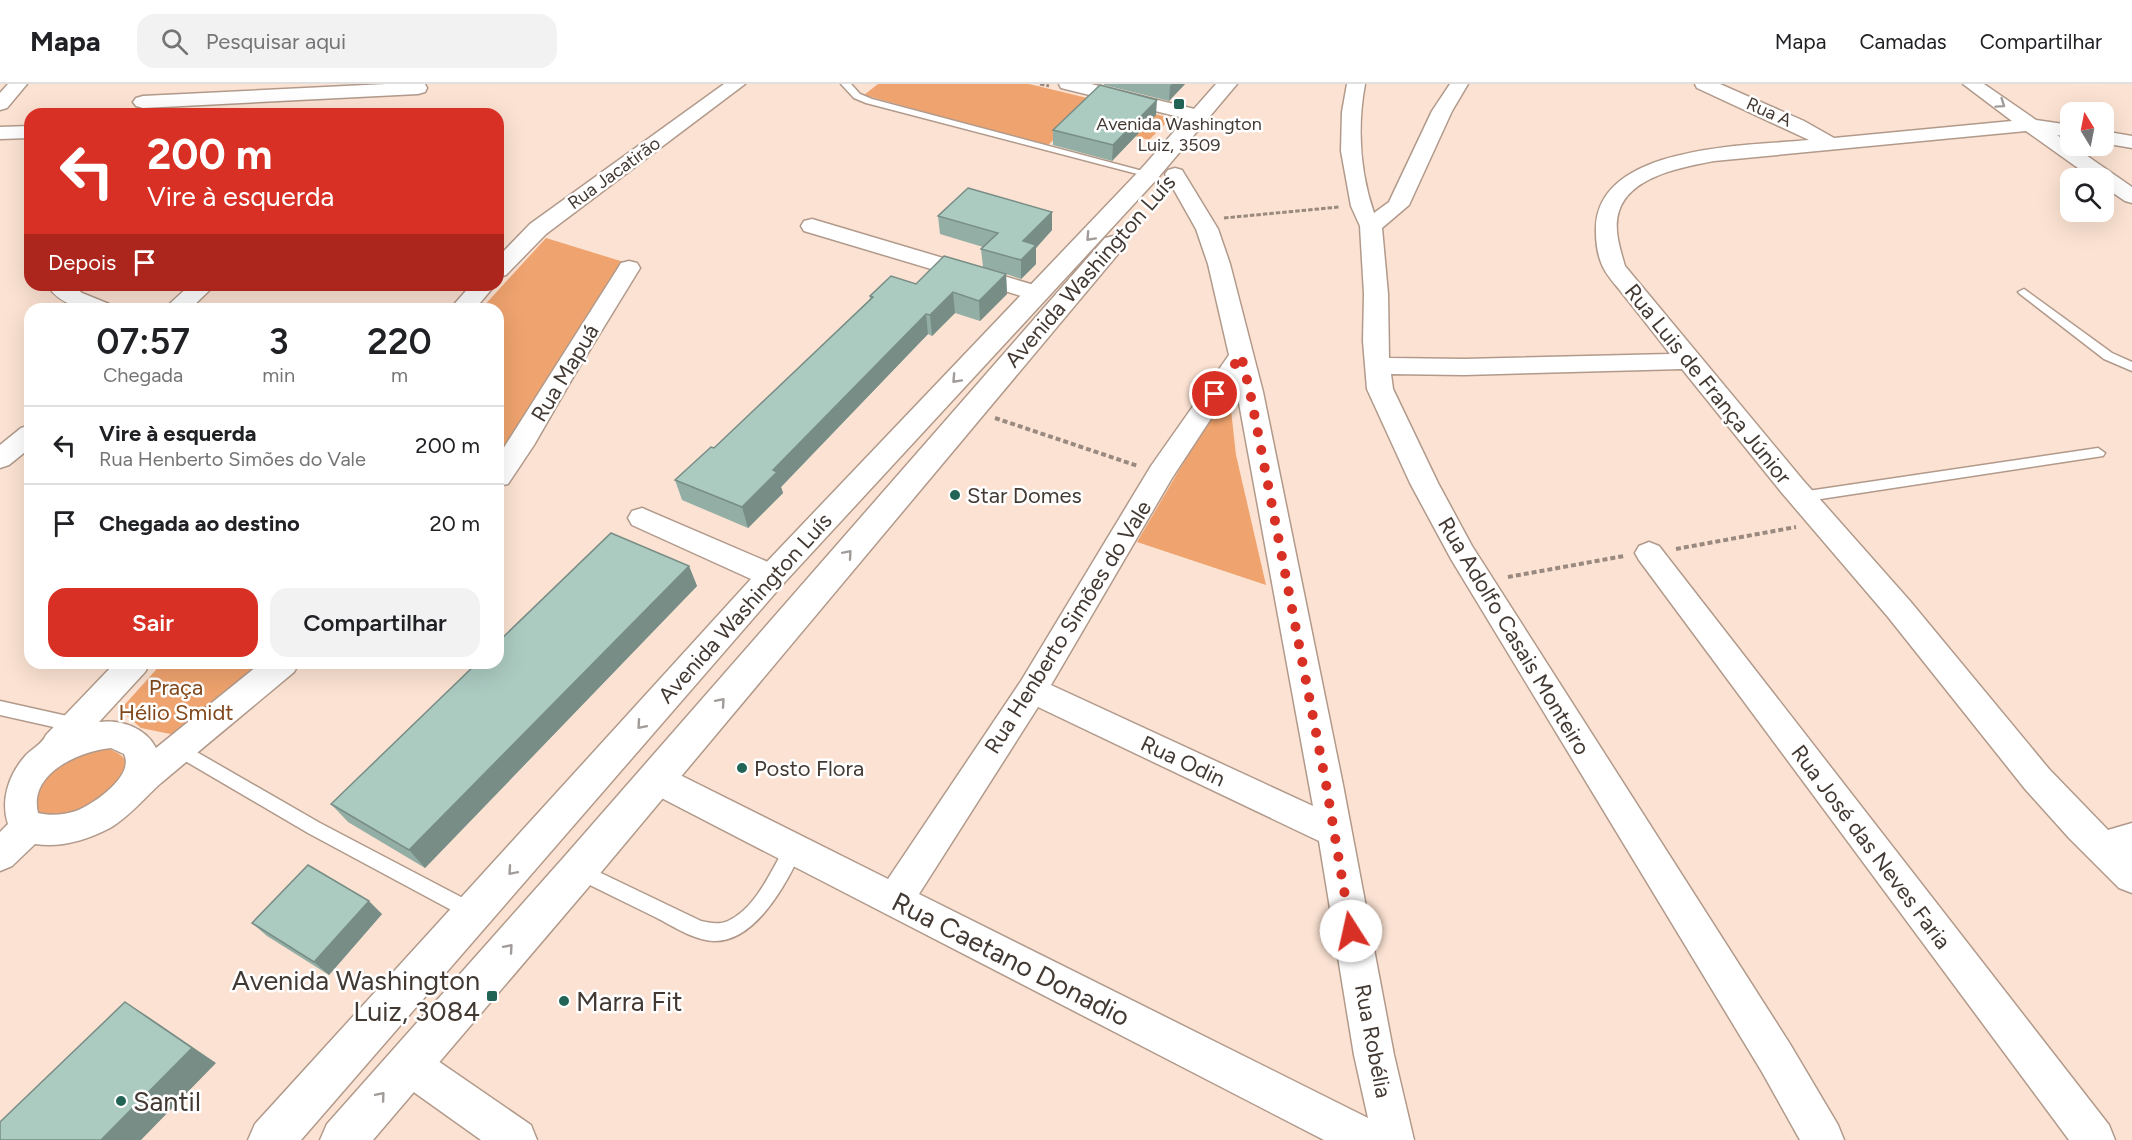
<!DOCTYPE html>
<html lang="pt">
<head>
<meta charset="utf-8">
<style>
  :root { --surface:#fff; --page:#f2f2f2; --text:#202124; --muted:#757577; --line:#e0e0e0; --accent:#d93025 }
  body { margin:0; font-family:Figtree,sans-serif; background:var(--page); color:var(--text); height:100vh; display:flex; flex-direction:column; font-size:22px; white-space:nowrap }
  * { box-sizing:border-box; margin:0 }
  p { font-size:20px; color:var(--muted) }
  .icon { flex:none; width:33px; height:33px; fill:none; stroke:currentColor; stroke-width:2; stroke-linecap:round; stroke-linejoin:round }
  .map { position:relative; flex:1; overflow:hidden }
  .panel { position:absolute; left:24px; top:219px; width:480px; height:366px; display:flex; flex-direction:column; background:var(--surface); border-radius:18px; box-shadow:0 6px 24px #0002 }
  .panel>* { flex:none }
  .banner { position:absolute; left:24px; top:24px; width:480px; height:183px; border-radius:18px; box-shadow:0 6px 24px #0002; background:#d93025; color:#fff; overflow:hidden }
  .needle { width:39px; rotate:350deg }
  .buttons { position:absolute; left:2060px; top:18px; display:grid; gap:12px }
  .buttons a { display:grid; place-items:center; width:54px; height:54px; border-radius:12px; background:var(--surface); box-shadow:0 6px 24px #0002; font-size:30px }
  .pin { position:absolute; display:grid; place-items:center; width:51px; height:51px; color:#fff; margin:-26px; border:3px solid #fff; border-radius:50%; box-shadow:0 2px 6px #0007 }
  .me { position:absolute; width:66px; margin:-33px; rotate:350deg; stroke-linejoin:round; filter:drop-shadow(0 0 4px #0008) }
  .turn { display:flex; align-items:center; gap:21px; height:126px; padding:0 24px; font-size:27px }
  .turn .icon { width:78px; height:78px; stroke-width:2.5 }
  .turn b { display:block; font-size:42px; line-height:51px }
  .then { display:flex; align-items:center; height:57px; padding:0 24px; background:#0003; gap:12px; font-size:22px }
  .eta { display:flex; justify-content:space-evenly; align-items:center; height:102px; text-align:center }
  .eta b { font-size:36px; font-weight:600; line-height:42px }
  .cta { display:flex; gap:12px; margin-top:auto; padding:12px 24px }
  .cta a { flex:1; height:69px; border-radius:18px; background:var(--accent); color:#fff; font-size:24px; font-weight:600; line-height:69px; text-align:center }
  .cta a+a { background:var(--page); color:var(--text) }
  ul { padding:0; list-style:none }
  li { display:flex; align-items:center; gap:18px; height:78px; padding:0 24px; border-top:2px solid var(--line) }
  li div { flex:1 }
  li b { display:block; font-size:22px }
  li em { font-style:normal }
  header { display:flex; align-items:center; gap:36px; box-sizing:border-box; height:84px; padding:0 30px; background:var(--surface); border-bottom:2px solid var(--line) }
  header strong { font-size:28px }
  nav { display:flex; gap:33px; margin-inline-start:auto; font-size:21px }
  .search { width:420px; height:54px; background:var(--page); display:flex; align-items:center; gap:15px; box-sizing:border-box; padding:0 21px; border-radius:18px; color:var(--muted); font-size:22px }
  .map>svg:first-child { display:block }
  .green { fill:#efa36e }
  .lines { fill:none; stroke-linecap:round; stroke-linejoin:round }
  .lane-casing { stroke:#b19a8b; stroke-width:3 }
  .street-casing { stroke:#b19a8b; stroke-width:3 }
  .highway-casing { stroke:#b19a8b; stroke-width:3 }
  .path-far1 { stroke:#9a897e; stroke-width:3; stroke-dasharray:4.5 2; stroke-linecap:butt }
  .path { stroke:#9a897e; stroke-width:4; stroke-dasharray:5 3; stroke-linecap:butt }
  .lane { fill:#fff; fill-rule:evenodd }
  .street { fill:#fff; fill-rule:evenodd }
  .highway { fill:#fff; fill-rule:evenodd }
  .wall { fill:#93aea5 }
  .shaded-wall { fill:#788d86 }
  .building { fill:#abcac0; stroke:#788d86; stroke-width:1.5 }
  .oneway { stroke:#a19c99 }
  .route { stroke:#d93025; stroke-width:10; stroke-dasharray:0 18 }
  .poi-dot { fill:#216455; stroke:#fff; stroke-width:2 }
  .labels { text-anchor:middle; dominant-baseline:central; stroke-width:5; stroke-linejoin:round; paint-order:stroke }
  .far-street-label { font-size:18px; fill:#433933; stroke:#fff }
  .far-poi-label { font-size:18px; fill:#433933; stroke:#fff }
  .street-label { font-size:22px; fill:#433933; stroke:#fff }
  .poi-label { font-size:22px; fill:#433933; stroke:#fff; text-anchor:start }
  .park-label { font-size:22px; fill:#80481c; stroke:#fff }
  .near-street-label { font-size:27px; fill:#433933; stroke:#fff }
  .near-poi-label { font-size:27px; fill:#433933; stroke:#fff; text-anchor:start }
</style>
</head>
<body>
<header>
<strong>Mapa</strong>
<div class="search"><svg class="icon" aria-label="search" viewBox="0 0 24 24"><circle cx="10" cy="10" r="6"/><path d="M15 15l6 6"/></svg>Pesquisar aqui</div>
<nav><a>Mapa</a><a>Camadas</a><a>Compartilhar</a></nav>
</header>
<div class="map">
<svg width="2132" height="1056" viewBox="0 0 2132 1056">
  <rect width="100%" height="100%" fill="#fbe2d2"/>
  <path class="green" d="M878,0H1029L1171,34L1149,56L1076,35L1047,62L864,11Z
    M546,154L627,179L498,376V225H481Z
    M1229,308L1236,371L1266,501L1137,458L1199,352Z
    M162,579H272L185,653L141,644L120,626Z
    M108,665C124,670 129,677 126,694L77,733L39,730L34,722C36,715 37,704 41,699C55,678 83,666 108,665Z"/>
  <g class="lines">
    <defs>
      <path id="lane" d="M841,0H851L860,10L872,15L1154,90L1149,93L866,19L854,14Z
        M2024,205L2112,269L2132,278V287L2104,275L2020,210L2018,208Z
        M2098,364L2105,369L2103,372L1801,418L1794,413L1801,408Z
        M0,617L76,634L82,636L84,641L82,646L76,648L0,631Z
        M181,659L320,739L480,823L483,829L480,835L474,837L468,835L308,749L175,671L173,666L175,661Z
        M794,756L800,758L803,764C788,797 756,858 714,857C693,856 673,842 655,833C627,819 599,806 572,792L569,786L572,780L578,778L701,837C710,839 719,841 728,837C757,824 772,784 788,758Z"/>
      <path id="street" d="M8,0H27L7,24L0,26V9Z
        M386,0H425L427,4L425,8L418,10L143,24L136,22L133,18L136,14L143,12Z
        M724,0H745L546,150L506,191L498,193V173L530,140Z
        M1059,0H1091L1207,28L1210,32L1207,36L1200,38L1061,4Z
        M1347,0H1365C1357,43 1360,88 1374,129L1389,118L1432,27L1450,0H1468L1452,27L1409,121L1382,144L1388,210L1389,274L1464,275L1670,270C1654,249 1638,229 1622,209C1616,201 1607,192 1603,183C1598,173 1596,159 1596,148C1593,60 1749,62 1809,56L1697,4L1695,0H1720L1804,37L1834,54L2012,37L1963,0H1984L2036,36L2070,41V53L2057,51L2132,103V119L2125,117L2103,102V94H2092L2026,47L1714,77C1683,83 1630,92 1619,127C1613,144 1620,165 1625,182L1802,395L1910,517L2049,685L2108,746L2132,739V809L2119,804L2069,754L2025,705L1888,533L1782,409L1682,285L1464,291L1391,290L1393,305L1438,399L1472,462L1790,960L1838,1041L1844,1056H1800L1762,988L1451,475L1410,399L1367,305L1363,257L1364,210L1360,142L1351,122L1341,67L1342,28Z
        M30,42V54L0,55V43Z
        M2103,47L2132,52V64L2103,59Z
        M1175,84L1182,86L1218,145L1230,180L1263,308L1343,701L1394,971L1414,1056H1324L644,705L639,695L644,685L656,681L668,685L888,795L1021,597L1151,382L1229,271L1208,180L1196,145L1165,90L1168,86ZM1235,298L1237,308L1313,722L1051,601L1172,394ZM1038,623L1319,757L1354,971L1368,1034L919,810Z
        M812,135L1044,204L1048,209L1044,214L1036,216L1028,214L804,147L801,142L804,137Z
        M629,177L637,179L640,184L572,295L534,361L508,400L498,402V373L618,184L621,179Z
        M47,201H72L82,209L109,220L113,225C87,225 63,225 47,201Z
        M190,201H215L190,225H164Z
        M471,201H495L475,225H450Z
        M30,341V364L9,381L0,384V361L21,344Z
        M642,424L782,484L787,492L782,500L772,503L762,500L632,441L628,434L632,427Z
        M1649,458L1659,462L2109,1041L2115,1056H2069L1639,476L1635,469L1639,462Z
        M115,579H150L145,588L99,638C121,635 146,644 156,664L261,579H299L294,588C250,625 205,662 161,699C144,714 130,732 110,744C87,756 61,764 35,760L12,782L0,787V748L8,740C0,716 9,690 26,671C33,664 42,660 46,651ZM111,664L124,670C135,692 94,720 76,727C65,731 49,732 38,729C28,689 80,667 111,664Z
        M408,960L422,966L531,1041L537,1056H481L394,994L388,980L394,966Z"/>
      <path id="highway" d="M1216,0H1237L1157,95L783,500L301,1056H248L255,1040L761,484L1141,85Z
        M1114,152L1123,154L1126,159L1123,164L592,799L373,1056H320L327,1040L564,773L1105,154Z"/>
    </defs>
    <use href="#lane" class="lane-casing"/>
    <use href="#street" class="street-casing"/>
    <use href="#highway" class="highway-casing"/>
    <path class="path-far1" d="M1040,0L1049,2
      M1224,134L1339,123"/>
    <path class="path" d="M995,334L1138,382
      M1676,465L1796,443
      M1508,493L1624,472"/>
    <use href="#lane" class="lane"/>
    <use href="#street" class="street"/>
    <use href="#highway" class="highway"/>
  </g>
  <path class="wall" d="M1104,0H1185L1169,17L1104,1Z
    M1156,31L1112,77L1053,61V46Z
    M938,132L1052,146L1036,164V180L1021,195L1006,190L1007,210L980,237L955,229L932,252L928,250L781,403L783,409L748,444L682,416L675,396L714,364L870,215V212L983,183L981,165L983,163L940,150Z
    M689,482L697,502L425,784L348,738L331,720Z
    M382,830L329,891L267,852L252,839Z"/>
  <path class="shaded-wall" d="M1172,0H1185L1169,17L1170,2Z
    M1157,16L1156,31L1112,77L1113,61Z
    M1052,128V146L1036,164V180L1021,195V176L1023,157Z
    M1006,190L1007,210L980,237L979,217Z
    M953,208L955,229L932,252L930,231Z
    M926,230L928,250L781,403L783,409L748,444L742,423L773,386Z
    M689,482L697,502L425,784L409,766Z
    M369,817L382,830L329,891L314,878Z
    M125,918L150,934L216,979L141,1056H101Z"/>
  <path class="building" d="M1100,1L1157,16L1113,61L1053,46Z
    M968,104L1052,128L1023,157L1036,161L1021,176L981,165L998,149L938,132Z
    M944,172L1006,190L979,217L953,208L930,231L926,230L773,386L777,388L742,423L675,396L711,363L714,364L873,213L870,212L891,192L916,200Z
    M611,449L689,482L409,766L331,720L477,579H498V558Z
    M308,781L369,817L314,878L252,839Z
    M125,918L192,964L101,1056H0V1038Z"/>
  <defs><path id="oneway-chevron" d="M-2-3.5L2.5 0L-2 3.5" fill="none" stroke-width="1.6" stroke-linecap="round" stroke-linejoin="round" transform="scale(1.5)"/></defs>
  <g class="oneway">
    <use href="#oneway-chevron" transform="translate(2001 20) rotate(35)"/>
    <use href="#oneway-chevron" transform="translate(1090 153) rotate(133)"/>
    <use href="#oneway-chevron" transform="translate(956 295) rotate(133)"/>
    <use href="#oneway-chevron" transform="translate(848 470) rotate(-49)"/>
    <use href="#oneway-chevron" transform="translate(721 618) rotate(-49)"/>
    <use href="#oneway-chevron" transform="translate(641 641) rotate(131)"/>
    <use href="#oneway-chevron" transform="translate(512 787) rotate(131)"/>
    <use href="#oneway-chevron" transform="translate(509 864) rotate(-49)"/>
    <use href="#oneway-chevron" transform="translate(381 1012) rotate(-50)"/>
  </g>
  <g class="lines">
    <path class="route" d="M1215,310L1241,271L1250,308L1326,700L1351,847"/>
  </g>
  <g class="poi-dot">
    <rect x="1173" y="14" width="12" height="12" rx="3"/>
    <circle cx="955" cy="411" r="6"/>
    <circle cx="742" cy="684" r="6"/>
    <rect x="486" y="906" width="12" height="12" rx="3"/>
    <circle cx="564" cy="917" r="6"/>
    <circle cx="121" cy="1017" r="6"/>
  </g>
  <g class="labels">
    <g class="far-street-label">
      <text transform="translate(1769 28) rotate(24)">Rua A</text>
      <text transform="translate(614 89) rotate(-36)">Rua Jacatirão</text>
    </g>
    <g class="far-poi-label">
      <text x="1179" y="40">Avenida Washington<tspan x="1179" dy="21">Luiz, 3509</tspan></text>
    </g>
    <g class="street-label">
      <text transform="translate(1090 187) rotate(-49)">Avenida Washington Luís</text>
      <text transform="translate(565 289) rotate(-59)">Rua Mapuá</text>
      <text transform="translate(1708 300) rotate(51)">Rua Luis de França Júnior</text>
      <text transform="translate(745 524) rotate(-48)">Avenida Washington Luís</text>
      <text transform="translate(1068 543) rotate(-58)">Rua Henberto Simões do Vale</text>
      <text transform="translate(1514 552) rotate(59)">Rua Adolfo Casais Monteiro</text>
      <text transform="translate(1183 677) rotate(25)">Rua Odin</text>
      <text transform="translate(1871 763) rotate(53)">Rua José das Neves Faria</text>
      <text transform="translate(1373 957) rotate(79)">Rua Robélia</text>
    </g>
    <g class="poi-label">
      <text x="967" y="411">Star Domes</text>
      <text x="754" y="684">Posto Flora</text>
    </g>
    <g class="park-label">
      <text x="176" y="603">Praça<tspan x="176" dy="25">Hélio Smidt</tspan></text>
    </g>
    <g class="near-street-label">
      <text transform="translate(1011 875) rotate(27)">Rua Caetano Donadio</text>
    </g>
    <g class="near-poi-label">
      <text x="480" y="896" text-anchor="end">Avenida Washington<tspan x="480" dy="31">Luiz, 3084</tspan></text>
      <text x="576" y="917">Marra Fit</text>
      <text x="133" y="1017">Santil</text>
    </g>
  </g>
</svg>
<div class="buttons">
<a><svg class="needle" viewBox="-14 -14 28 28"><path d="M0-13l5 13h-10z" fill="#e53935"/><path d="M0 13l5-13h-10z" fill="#757577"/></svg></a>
<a><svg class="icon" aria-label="search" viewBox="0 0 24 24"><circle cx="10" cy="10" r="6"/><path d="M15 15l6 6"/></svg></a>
</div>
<div class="pin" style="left:1215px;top:310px;background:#d93025"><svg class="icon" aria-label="arrive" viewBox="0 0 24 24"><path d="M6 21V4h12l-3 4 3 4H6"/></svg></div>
<svg class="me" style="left:1351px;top:847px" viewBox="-20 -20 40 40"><circle r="19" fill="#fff"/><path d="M0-13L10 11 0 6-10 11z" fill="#d93025"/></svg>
<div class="banner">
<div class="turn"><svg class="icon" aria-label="left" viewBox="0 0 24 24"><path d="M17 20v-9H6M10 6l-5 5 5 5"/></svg><div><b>200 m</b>Vire à esquerda</div></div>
<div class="then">Depois<svg class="icon" aria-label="arrive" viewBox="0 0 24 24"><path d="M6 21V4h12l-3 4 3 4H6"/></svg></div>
</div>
<section class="panel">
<div class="eta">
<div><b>07:57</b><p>Chegada</p></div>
<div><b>3</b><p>min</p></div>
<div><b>220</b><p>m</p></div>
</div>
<ul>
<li><svg class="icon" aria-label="left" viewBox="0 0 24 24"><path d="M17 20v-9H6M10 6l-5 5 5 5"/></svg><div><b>Vire à esquerda</b><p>Rua Henberto Simões do Vale</p></div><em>200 m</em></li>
<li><svg class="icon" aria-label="arrive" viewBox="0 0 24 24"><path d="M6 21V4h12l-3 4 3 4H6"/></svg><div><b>Chegada ao destino</b></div><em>20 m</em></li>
</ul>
<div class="cta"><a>Sair</a><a>Compartilhar</a></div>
</section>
</div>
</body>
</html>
